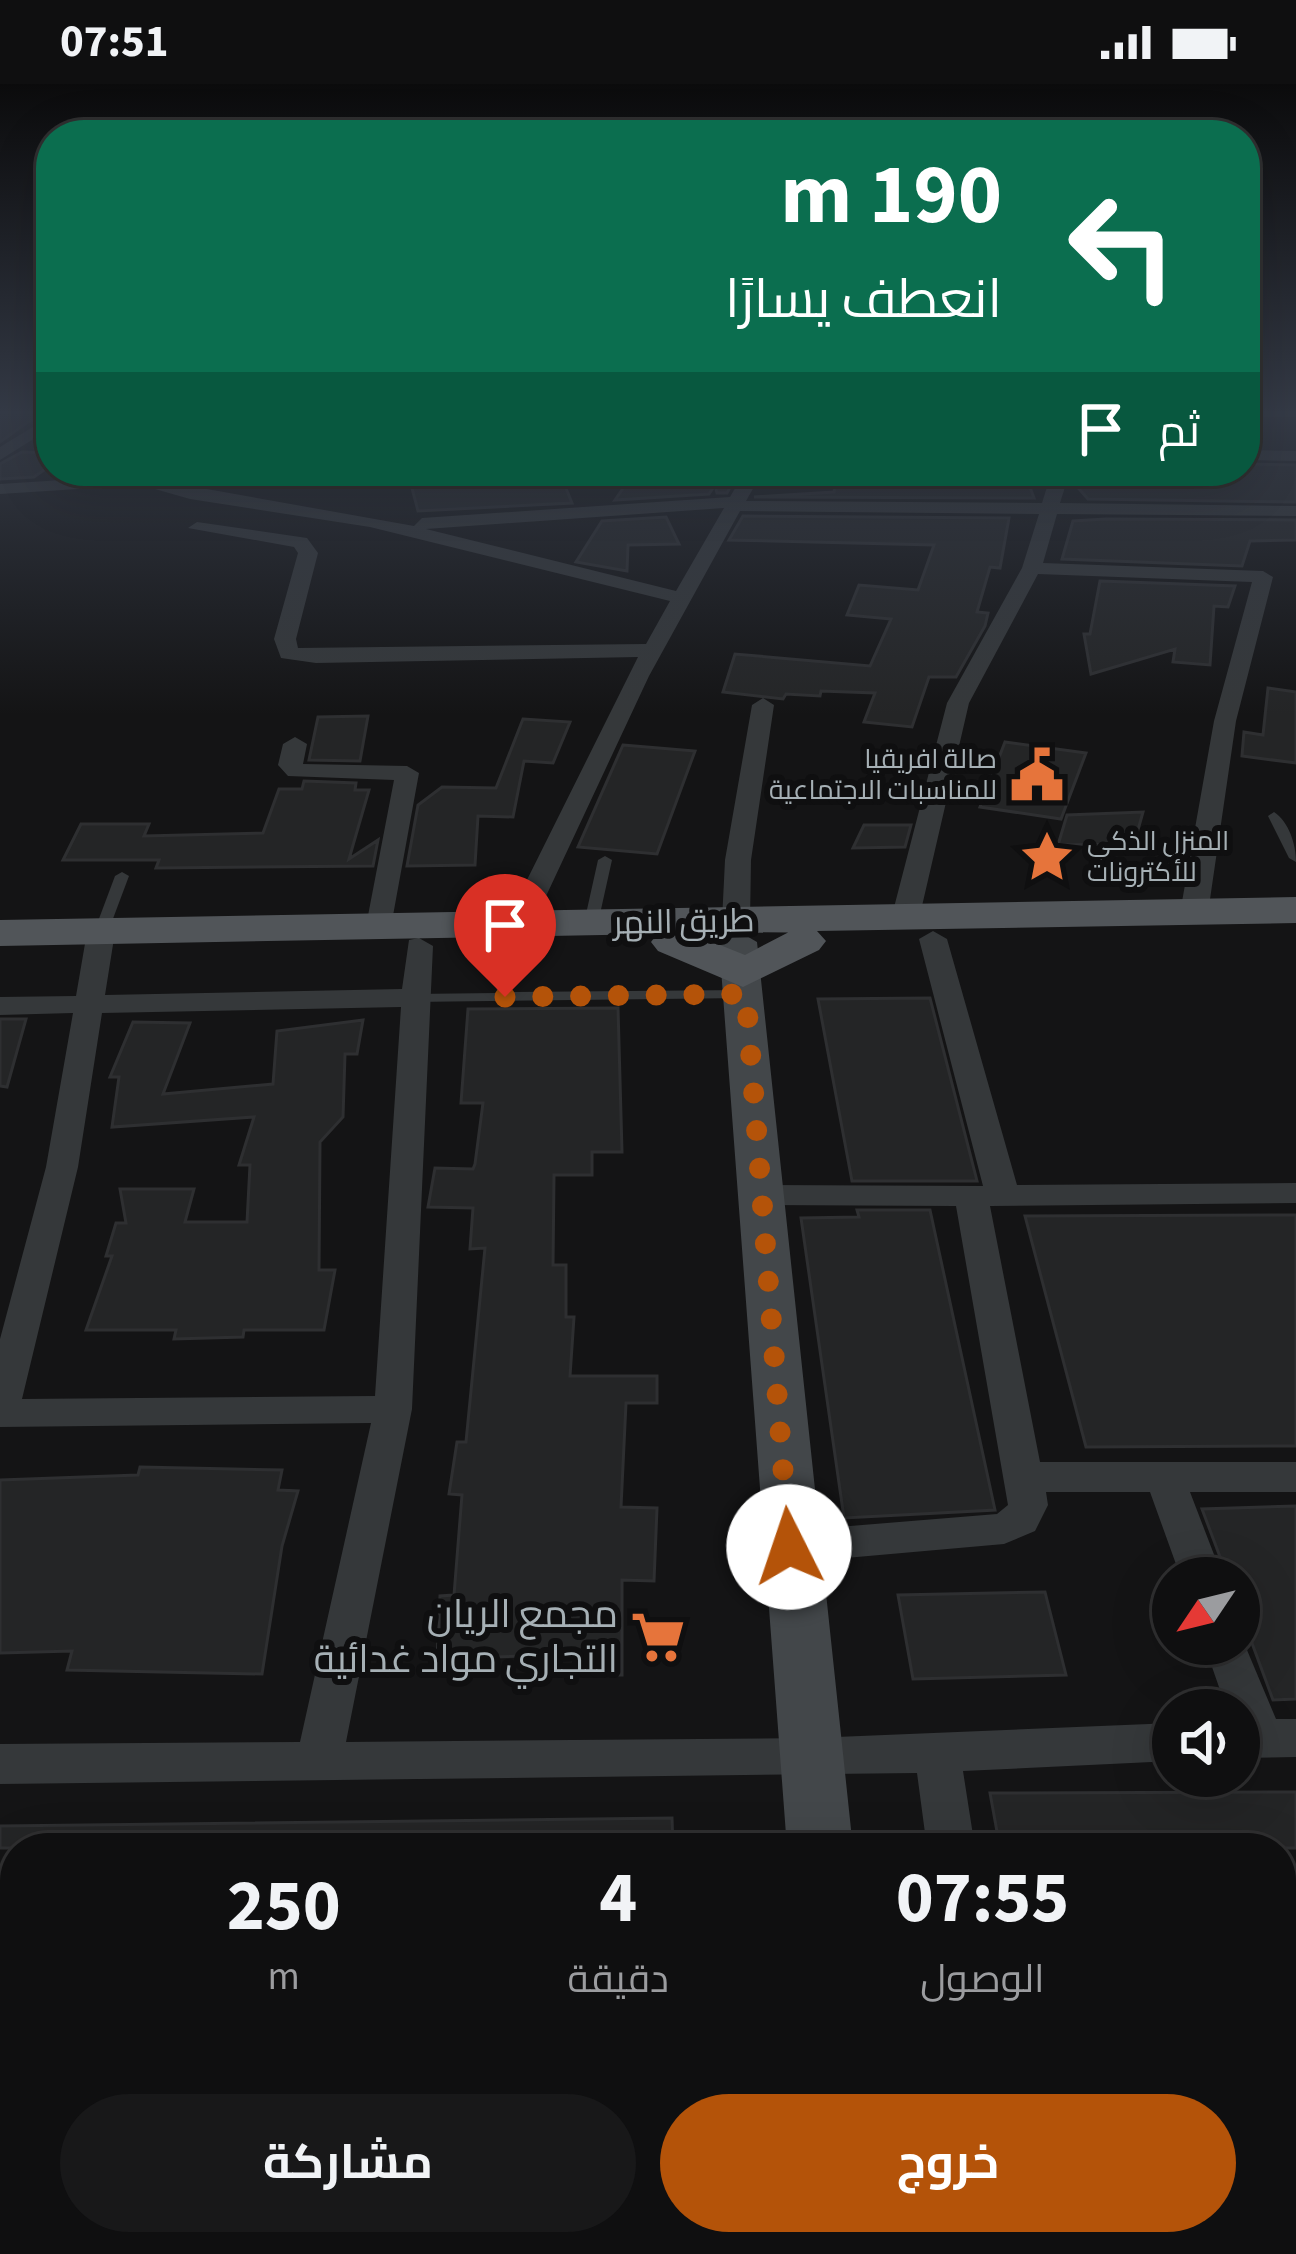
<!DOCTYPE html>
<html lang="ar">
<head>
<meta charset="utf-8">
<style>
  :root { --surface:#0f0f10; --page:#181819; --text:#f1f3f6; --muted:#9b9c9f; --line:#2f2f30; --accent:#b45309 }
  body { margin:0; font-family:"Source Sans 3",Cairo,sans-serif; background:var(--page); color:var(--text); direction:rtl; height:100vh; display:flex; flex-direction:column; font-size:45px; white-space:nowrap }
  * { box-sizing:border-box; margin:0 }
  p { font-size:39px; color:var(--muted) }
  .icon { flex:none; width:66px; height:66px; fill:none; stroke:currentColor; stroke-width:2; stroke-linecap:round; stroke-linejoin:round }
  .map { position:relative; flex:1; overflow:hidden; direction:ltr }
  .side { position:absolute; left:0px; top:1749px; width:1296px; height:423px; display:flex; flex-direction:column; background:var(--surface); border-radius:48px 48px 0 0; box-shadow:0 12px 48px #0002,0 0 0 3px var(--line); direction:rtl }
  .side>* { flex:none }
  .guide { position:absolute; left:36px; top:36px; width:1224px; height:366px; border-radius:48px; box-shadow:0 12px 48px #0002,0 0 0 3px var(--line); direction:rtl; background:#0b6e4f; color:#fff; overflow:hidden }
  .needle { width:78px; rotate:235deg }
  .fabs { position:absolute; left:1152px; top:1473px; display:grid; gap:24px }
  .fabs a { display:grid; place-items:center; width:108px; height:108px; border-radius:50%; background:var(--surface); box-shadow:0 12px 48px #0002,0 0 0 3px var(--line); font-size:60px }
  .pin { position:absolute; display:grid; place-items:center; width:102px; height:102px; color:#fff; margin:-123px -51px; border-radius:50% 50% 50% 0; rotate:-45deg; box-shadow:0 0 12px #0007 }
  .pin .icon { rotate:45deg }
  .me { position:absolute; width:132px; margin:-66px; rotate:356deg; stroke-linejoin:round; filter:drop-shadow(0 0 9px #0008) }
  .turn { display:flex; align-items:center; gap:42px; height:252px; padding:0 60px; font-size:54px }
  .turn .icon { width:156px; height:156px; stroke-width:2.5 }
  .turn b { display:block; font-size:84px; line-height:102px }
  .then { display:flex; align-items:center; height:114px; padding:0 60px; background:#0003; gap:24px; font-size:45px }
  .eta { display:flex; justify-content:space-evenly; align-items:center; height:204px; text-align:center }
  .eta b { font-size:72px; font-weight:700; line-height:84px }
  .action { display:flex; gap:24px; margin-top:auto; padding:24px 60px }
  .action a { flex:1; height:138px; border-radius:72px; background:var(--accent); color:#fff; font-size:48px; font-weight:700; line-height:138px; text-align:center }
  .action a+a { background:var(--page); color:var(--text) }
  .status { display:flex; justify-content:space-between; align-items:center; height:84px; padding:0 60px; background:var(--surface); direction:ltr }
  .status svg { height:33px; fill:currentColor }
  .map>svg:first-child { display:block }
  .building { fill:#242526; stroke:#2e2f31; stroke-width:3 }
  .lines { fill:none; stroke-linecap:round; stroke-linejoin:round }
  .lane { fill:#35383a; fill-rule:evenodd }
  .street { fill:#35383a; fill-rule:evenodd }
  .secondary { fill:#43474a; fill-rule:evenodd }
  .primary { fill:#515559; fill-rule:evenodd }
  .route { stroke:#b45309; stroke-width:21; stroke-dasharray:0 37.8 }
  .labels { text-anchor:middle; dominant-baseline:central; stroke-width:12; stroke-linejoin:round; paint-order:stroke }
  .far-poi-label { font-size:27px; fill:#a6b0b5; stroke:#0f0f10; text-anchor:end }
  .street-label { font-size:33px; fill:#a6b0b5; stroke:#0f0f10 }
  .near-poi-label { font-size:39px; fill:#a6b0b5; stroke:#0f0f10; text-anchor:end }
</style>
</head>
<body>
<div class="status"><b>07:51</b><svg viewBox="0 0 49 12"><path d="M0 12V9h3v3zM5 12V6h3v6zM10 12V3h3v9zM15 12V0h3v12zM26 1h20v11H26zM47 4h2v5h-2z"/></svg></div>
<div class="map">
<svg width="1296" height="2170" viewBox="0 0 1296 2170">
  <rect width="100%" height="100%" fill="#141415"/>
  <path class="building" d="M0,328H42L0,358Z
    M22,368L51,369V381L34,393L0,395V380Z
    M1245,380L1296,381V418L1088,415L1073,398H1094L1090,387H1245Z
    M453,387L455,392L552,387L555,397H563L572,419L418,427L408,389Z
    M624,387H729L734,396L727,409H717L715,401L709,410L615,416L624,403H631Z
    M837,387H1024L1034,414L754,413L834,408Z
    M743,432L1009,434L1000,484L990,483L977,528L988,529L985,542L956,593H929L912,643L864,638L875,609L821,607L820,612L786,610L783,615L723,608L735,570L870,582L891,535L847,531L859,501L918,506L934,461L729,456Z
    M666,433L679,460L628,461L627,487L576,478L602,437Z
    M1106,435L1296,436V456L1250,457L1242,482L1062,475L1073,437Z
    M1100,497L1235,502L1228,523L1214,522L1210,581L1173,578L1175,565L1091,590L1084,550H1090Z
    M1268,604L1296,608V679L1242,672L1244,648L1263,651Z
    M368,632L360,677L309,676L318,633Z
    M523,635L570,638L553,679L524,677L513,733L478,732L475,781L407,782L418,721L442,703L496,704Z
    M1005,658L1086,669L1061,735L980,723Z
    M623,661L695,667L657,770L578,763Z
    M304,697L356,699L355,706H369L349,775L378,756L373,782L156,784L159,776H63L81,740H149L144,752L263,749L279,705H302Z
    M1143,728L1134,760L1058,761L1067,731Z
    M864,741H911L905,763L853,764Z
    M930,914L977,1097H852L818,915Z
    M618,924L622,1068H592V1091H554L553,1181H566V1233H574L570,1292H657V1319H626L621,1423L657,1424L654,1497L622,1496V1591H576L577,1570L437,1575L440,1512L454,1511L462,1411L449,1410L457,1358H466L485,1164L470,1165L473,1124L428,1123L435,1084L473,1085L475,1080L483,1019H461L468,925Z
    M0,935H26L7,1003L0,1002Z
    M363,936L357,970H345L343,1033L320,1058L319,1186H335L324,1246H244L243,1253L174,1255L176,1246H86L112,1172H106L116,1139H126L120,1105H194L185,1138H247L250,1081H239L254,1033L112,1043L119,993H110L133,938L190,939L163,1010L273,1000L277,947Z
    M857,1126H930L995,1426L844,1434L801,1134L859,1133Z
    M1296,1131V1362L1086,1363L1025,1132Z
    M140,1383L282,1386L278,1406L298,1407L282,1462L262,1590L67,1586L72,1567L0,1569V1396L138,1391Z
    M1296,1422V1615L1273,1616L1239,1524V1494H1228L1202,1425Z
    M1045,1508L1066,1591L913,1595L898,1511Z
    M1296,1708V1764H1000L990,1709Z
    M672,1734L673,1764H0V1742Z"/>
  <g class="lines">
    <path class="lane" d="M1274,728C1289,738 1296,760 1296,778L1289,774L1268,732Z
      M605,772L612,776L598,839L591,843L584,839L598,776Z
      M122,788L129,792L108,848L101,852L96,851L94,848L115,792Z
      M501,857L508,861L512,908L745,906L752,910L745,914L413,918L406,914L413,910L497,909L494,861Z"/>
    <path class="street" d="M1245,328H1296V333H1245Z
      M51,332V344L0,376V363Z
      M1245,366L1296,367V377L1245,376Z
      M202,387H294L285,392L173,399L414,442L422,434L730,413L745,387H763L746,417L1042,419L1052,387H1070L1060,419L1296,422V432L1057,430L1043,479L1263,487L1273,493L1236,637L1208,829L1194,837L1180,829L1214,637L1252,498L1038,490L969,619L919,835L905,843L891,835L947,619L1022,484L1039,430L740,427L649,592L533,840L519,848L505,840L638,573L316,579L281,574L274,555L298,469L294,463L188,444L197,438L307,454L318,469L296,555L298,564L646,560L670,517L370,443L190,415L141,401L0,410V400ZM724,424L676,507L426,445Z
      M763,614L774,621L751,776L750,837L736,845L722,837L725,776L752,621Z
      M295,653L307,660L303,680L407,682L419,689L390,848H370L366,842L394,696L288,692L278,681L283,660Z
      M101,840L115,848L105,911L402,905L409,856L419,854L433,862L412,1325L346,1658L812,1654L1173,1639V1677L963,1687L975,1764H927L917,1689L0,1700V1660L300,1658L371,1339L0,1343V1255L46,1083L73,929L0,931V913L76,912L87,848ZM401,923L375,1312L22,1315L78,1083L102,929Z
      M933,847L947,855L1017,1101L1296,1099V1119L990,1122L1040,1378H1296V1408H1190L1223,1494H1181L1150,1408H1046L1048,1421L1035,1447L1004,1460L789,1479L774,1474L768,1463L774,1452L789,1447L997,1430L1008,1421L956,1122L764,1121L747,1111L764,1101L983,1102L919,855Z
      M1239,1547L1276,1635H1296V1673L1239,1674V1626H1227L1204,1560H1239Z
      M1281,1985H1296V2037H1281Z
      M0,2088H15V2144H0Z
      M266,2157H324L322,2170H264Z"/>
    <path class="secondary" d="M738,847L757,858L853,1764H787L719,858Z
      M813,2157H891L892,2170H814Z"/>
    <path class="primary" d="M1296,813V839L817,847L826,857L819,866L743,903L658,867L651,858L657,850L0,862V836ZM789,848L745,871L690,849L790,848Z"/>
  </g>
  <linearGradient id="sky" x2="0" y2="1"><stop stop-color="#0b0b0c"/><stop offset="0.52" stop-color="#343a46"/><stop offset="1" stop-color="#343a46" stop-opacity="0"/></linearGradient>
  <rect width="1296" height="631" fill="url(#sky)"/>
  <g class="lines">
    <path class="route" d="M505,913L746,910L789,1463"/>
  </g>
  <defs>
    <symbol id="civic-bare" viewBox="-9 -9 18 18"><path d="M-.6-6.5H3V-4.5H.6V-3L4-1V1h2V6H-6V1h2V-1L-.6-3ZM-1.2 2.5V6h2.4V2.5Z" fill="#e6743b" stroke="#0f0f10" stroke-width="2.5" paint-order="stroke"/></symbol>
    <symbol id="sight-bare" viewBox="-9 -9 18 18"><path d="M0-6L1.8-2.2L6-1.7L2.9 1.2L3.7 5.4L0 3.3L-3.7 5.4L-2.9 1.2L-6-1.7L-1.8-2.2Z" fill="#e6743b" stroke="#0f0f10" stroke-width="2.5" paint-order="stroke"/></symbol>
    <symbol id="supermarket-bare" viewBox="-9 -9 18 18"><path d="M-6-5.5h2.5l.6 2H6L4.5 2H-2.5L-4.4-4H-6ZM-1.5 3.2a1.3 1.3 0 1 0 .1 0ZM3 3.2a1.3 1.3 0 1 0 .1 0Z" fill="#e6743b" stroke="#0f0f10" stroke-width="2.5" paint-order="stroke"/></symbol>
  </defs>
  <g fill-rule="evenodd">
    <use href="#civic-bare" x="999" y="653" width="76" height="76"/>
    <use href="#sight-bare" x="1009" y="735" width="76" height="76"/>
    <use href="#supermarket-bare" x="620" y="1515" width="76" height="76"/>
  </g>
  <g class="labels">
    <g class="far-poi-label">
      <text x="997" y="675">صالة افريقيا<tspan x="997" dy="31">للمناسبات الاجتماعية</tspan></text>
      <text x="1087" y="757" text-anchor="start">المنزل الذكي<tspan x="1087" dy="31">للأكترونات</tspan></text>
    </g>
    <g class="street-label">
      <text transform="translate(684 838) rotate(-1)">طريق النهر</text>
    </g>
    <g class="near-poi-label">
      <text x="618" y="1531">مجمع الريان<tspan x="618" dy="45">التجاري مواد غدائية</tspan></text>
    </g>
  </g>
</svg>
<div class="fabs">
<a><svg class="needle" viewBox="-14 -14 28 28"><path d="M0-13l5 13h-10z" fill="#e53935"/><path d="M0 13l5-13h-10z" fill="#9b9c9f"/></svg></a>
<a><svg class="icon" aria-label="sound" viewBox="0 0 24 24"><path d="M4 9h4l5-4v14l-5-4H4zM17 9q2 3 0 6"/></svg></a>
</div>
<div class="pin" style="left:505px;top:913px;background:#d93025"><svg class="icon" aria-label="arrive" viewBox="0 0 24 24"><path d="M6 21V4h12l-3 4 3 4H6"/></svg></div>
<svg class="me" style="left:789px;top:1463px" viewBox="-20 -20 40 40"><circle r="19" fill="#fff"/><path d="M0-13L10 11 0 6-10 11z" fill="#b45309"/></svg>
<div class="guide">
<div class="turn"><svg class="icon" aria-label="left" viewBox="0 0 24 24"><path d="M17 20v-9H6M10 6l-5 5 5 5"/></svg><div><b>190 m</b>انعطف يسارًا</div></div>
<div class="then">ثم<svg class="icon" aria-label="arrive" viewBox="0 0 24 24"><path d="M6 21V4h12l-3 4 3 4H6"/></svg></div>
</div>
<section class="side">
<div class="eta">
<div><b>07:55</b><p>الوصول</p></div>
<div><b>4</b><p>دقيقة</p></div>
<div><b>250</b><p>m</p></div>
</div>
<div class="action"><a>خروج</a><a>مشاركة</a></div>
</section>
</div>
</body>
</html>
